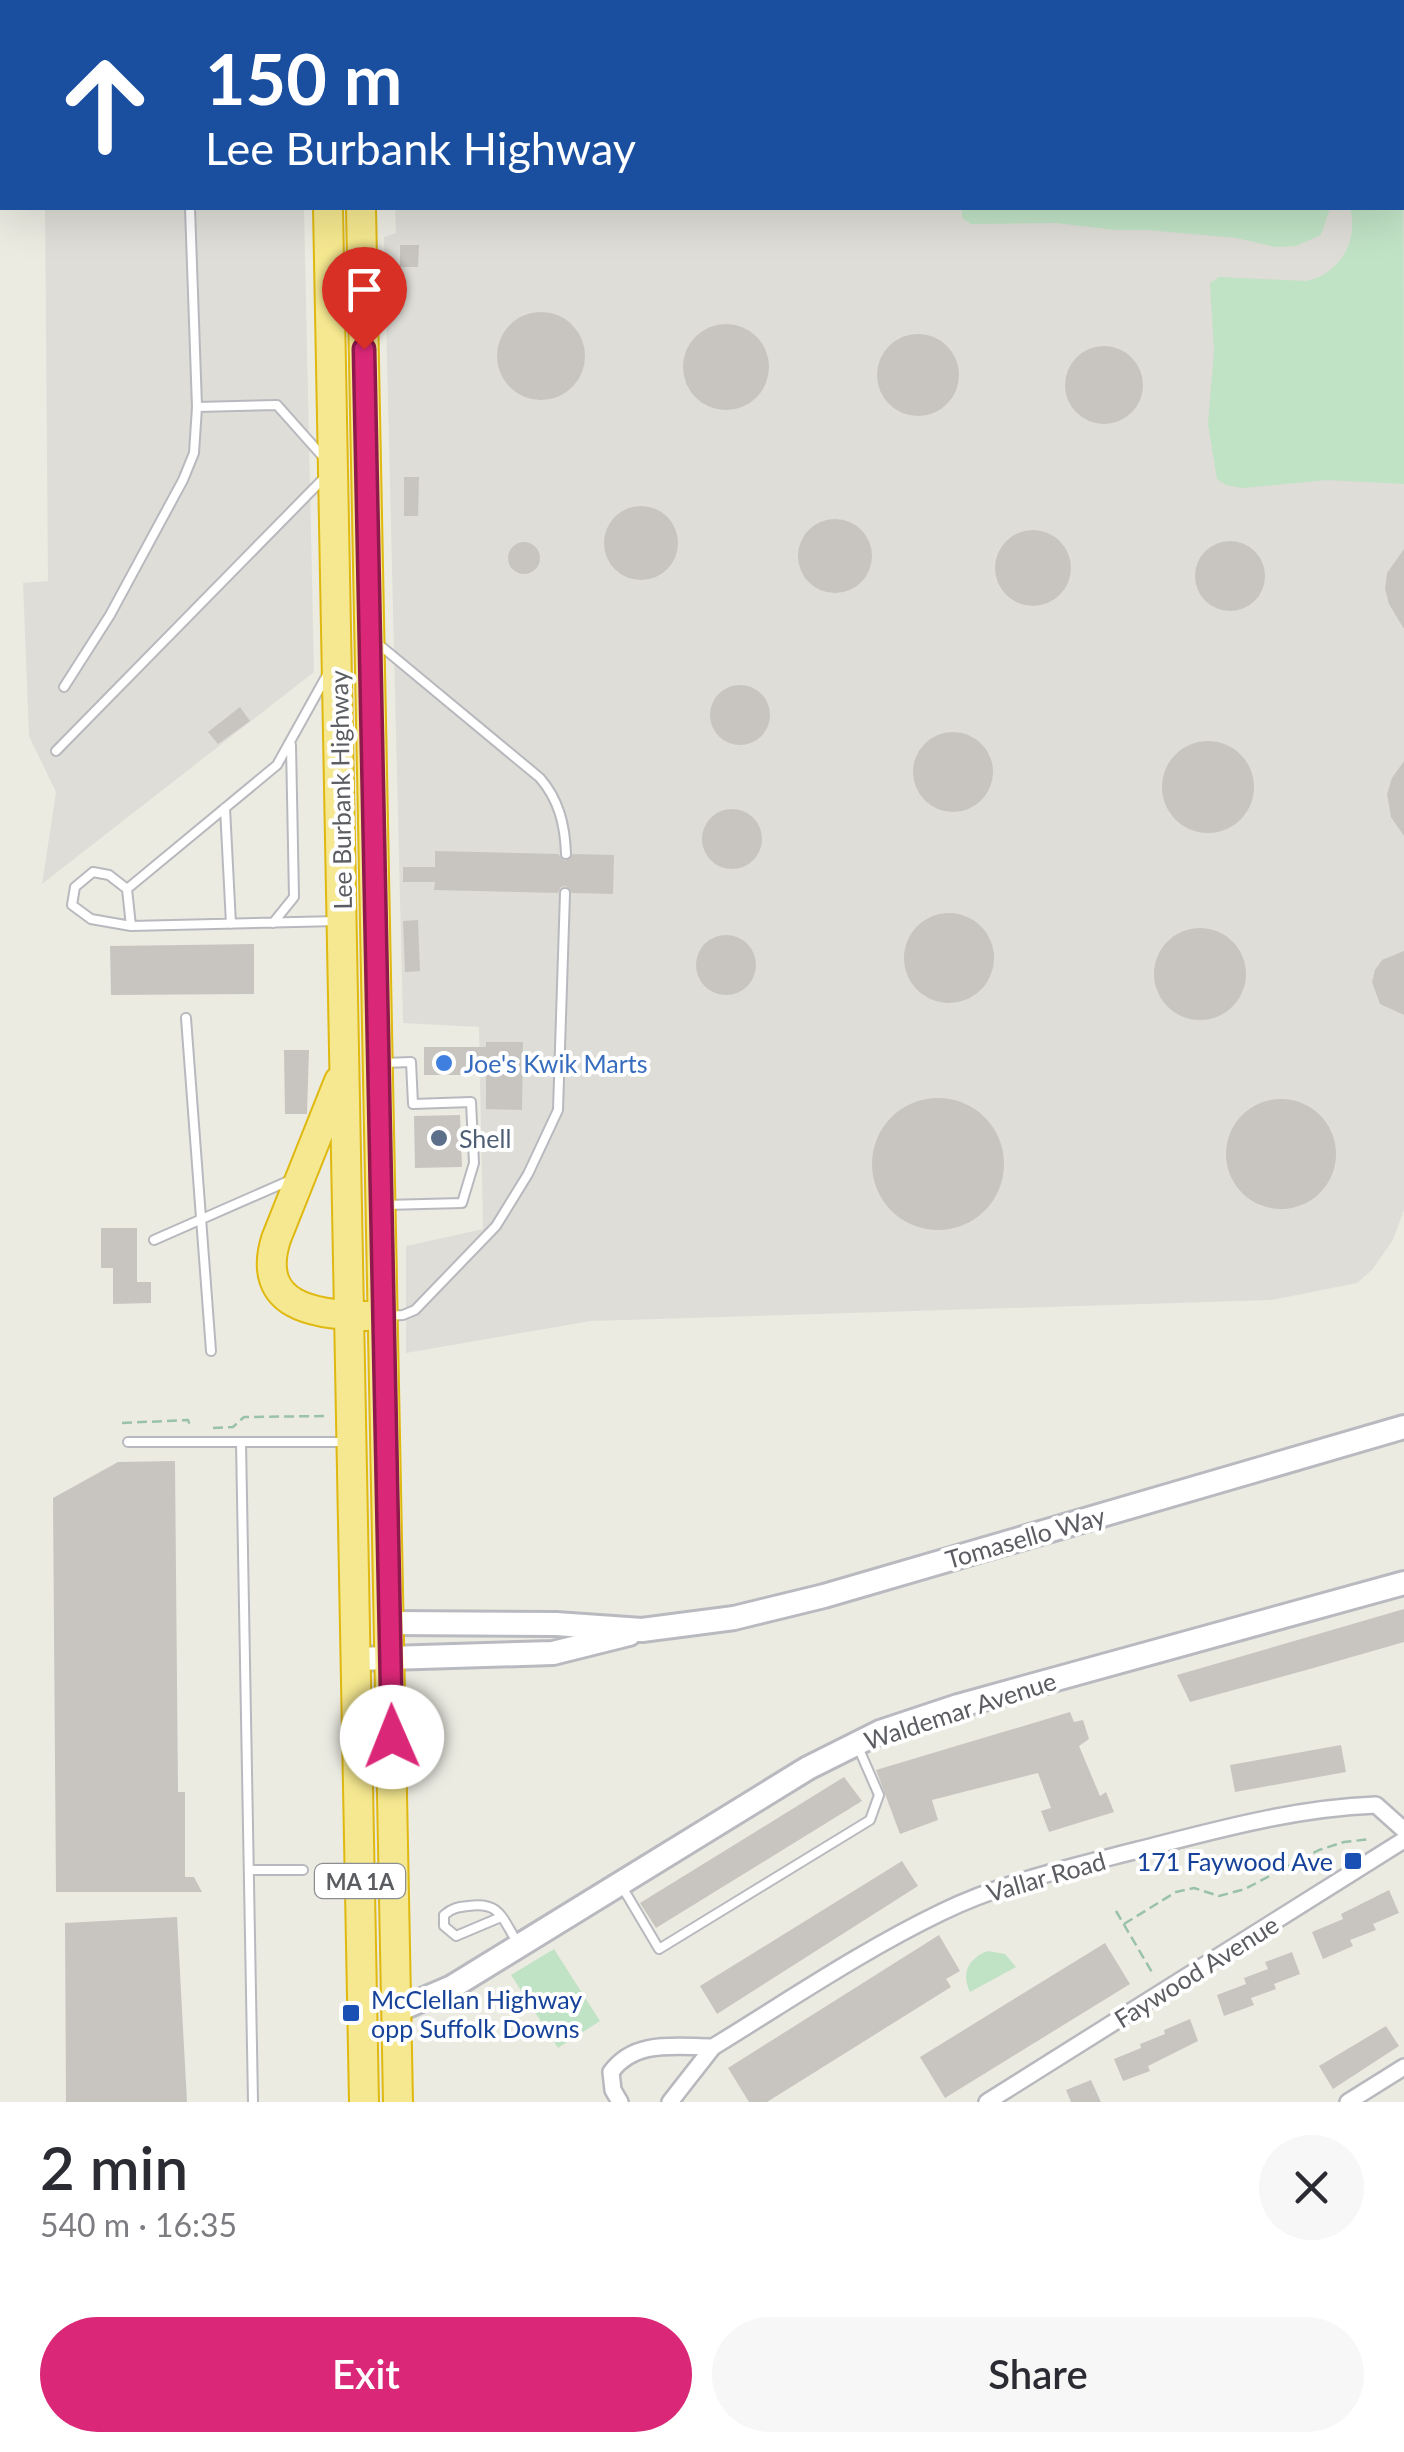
<!DOCTYPE html>
<html lang="en">
<head>
<meta charset="utf-8">
<style>
  :root { --surface:#fff; --page:#f7f7f7; --text:#2b2b33; --muted:#7c7c81; --accent:#db2777 }
  body { margin:0; font-family:Lato,sans-serif; background:var(--page); color:var(--text); height:100vh; display:flex; flex-direction:column; font-size:38px; white-space:nowrap }
  * { box-sizing:border-box; margin:0 }
  p { font-size:32px; color:var(--muted) }
  .icon { flex:none; width:55px; height:55px; fill:none; stroke:currentColor; stroke-width:2; stroke-linecap:round; stroke-linejoin:round }
  .map { position:relative; height:2102px; overflow:hidden }
  .details { display:flex; flex-direction:column; background:var(--surface); flex:1 }
  .details>* { flex:none }
  .hud { position:absolute; left:0px; top:0px; width:1405px; height:210px; box-shadow:0 10px 40px #0002; background:#1a4fa0; color:#fff; overflow:hidden }
  .pin { position:absolute; display:grid; place-items:center; width:85px; height:85px; color:#fff; margin:-102px -42px; border-radius:50% 50% 50% 0; rotate:-45deg; box-shadow:0 0 10px #0007 }
  .pin .icon { rotate:45deg }
  .me { position:absolute; width:110px; margin:-55px; rotate:359deg; stroke-linejoin:round; filter:drop-shadow(0 0 8px #0008) }
  .turn { display:flex; align-items:center; gap:35px; height:210px; padding:0 40px; font-size:45px }
  .turn .icon { width:130px; height:130px; stroke-width:2.5 }
  .turn b { display:block; font-size:70px; line-height:85px }
  .round { display:grid; place-items:center; flex:none; width:105px; height:105px; border-radius:52px; background:var(--page) }
  .head { display:flex; align-items:center; justify-content:space-between; height:170px; padding:0 40px }
  h1 { font-size:60px; font-weight:600; line-height:75px }
  .action { display:flex; gap:20px; margin-top:auto; padding:20px 40px }
  .action a { flex:1; height:115px; border-radius:60px; background:var(--accent); color:#fff; font-size:40px; font-weight:600; line-height:115px; text-align:center }
  .action a+a { background:var(--page); color:var(--text) }
  .map>svg:first-child { display:block }
  .industrial { fill:#deddd7 }
  .green { fill:#c0e2c5 }
  .building { fill:#c8c5c0 }
  .lines { fill:none; stroke-linecap:round; stroke-linejoin:round }
  .lane-casing { stroke:#b8b9be; stroke-width:12 }
  .street-casing { stroke:#b8b9be; stroke-width:20 }
  .secondary-casing { stroke:#b8bac0; stroke-width:28 }
  .highway-casing { stroke:#dfb810; stroke-width:32 }
  .path { stroke:#9ac2ab; stroke-width:2.5; stroke-dasharray:10 5; stroke-linecap:butt }
  .lane { stroke:#fff; stroke-width:8 }
  .street { stroke:#fff; stroke-width:15 }
  .secondary { stroke:#fff; stroke-width:22 }
  .highway { stroke:#f5e890; stroke-width:28 }
  .route-casing { stroke:#8e194d; stroke-width:25 }
  .route { stroke:#db2777; stroke-width:18 }
  .shop-dot { fill:#3f7fe0; stroke:#fff; stroke-width:4 }
  .service-dot { fill:#5c6f8a; stroke:#fff; stroke-width:4 }
  .transit-dot { fill:#1a4fb4; stroke:#fff; stroke-width:4 }
  .labels { text-anchor:middle; dominant-baseline:central; stroke-width:8; stroke-linejoin:round; paint-order:stroke }
  .shield { fill:#fff; stroke:#8c8e91; stroke-width:2.5 }
  .shield-label { font-size:22px; font-weight:bold; fill:#5b5d62 }
  .street-label { font-size:25px; fill:#5b5d62; stroke:#fff }
  .shop-label { font-size:25px; fill:#366cbe; stroke:#fff; text-anchor:start }
  .service-label { font-size:25px; fill:#4e5e75; stroke:#fff; text-anchor:start }
  .transit-label { font-size:25px; fill:#164399; stroke:#fff; text-anchor:end }
</style>
</head>
<body>
<div class="map">
<svg width="1404" height="2102" viewBox="0 0 1404 2102">
  <rect width="100%" height="100%" fill="#ecebe2"/>
  <path class="industrial" d="M391,0H1404V1210L1393,1240L1372,1270L1357,1283L1272,1300L591,1321L406,1353V1246L483,1229L479,1027L403,1023L384,237L396,233L395,208H1402V2Z
    M45,208H304L314,672L42,884L56,792L29,736L23,583L48,581Z"/>
  <path class="green" d="M1403,63L1404,484L1327,480L1243,488L1226,485L1217,479L1208,424L1214,351L1210,283L1219,277L1306,281C1340,274 1359,241 1350,208H1402Z
    M962,208H1330L1321,235L1296,246L1275,247L1237,238L1147,230H1116L1055,223L971,224L962,218Z
    M554,1949L600,2021L558,2048L511,1975Z
    M988,1951L1005,1954L1016,1967L970,1992C961,1974 968,1958 988,1951Z"/>
  <path class="building" d="M400,245H419L418,267H400Z
    M497 356a44 44 0 1 1 88 0a44 44 0 1 1-88 0Z
    M683 367a43 43 0 1 1 86 0a43 43 0 1 1-86 0Z
    M877 375a41 41 0 1 1 82 0a41 41 0 1 1-82 0Z
    M1065 385a39 39 0 1 1 78 0a39 39 0 1 1-78 0Z
    M404,477H419L418,516H404Z
    M604 543a37 37 0 1 1 74 0a37 37 0 1 1-74 0Z
    M798 556a37 37 0 1 1 74 0a37 37 0 1 1-74 0Z
    M995 568a38 38 0 1 1 76 0a38 38 0 1 1-76 0Z
    M1195 576a35 35 0 1 1 70 0a35 35 0 1 1-70 0Z
    M508 558a16 16 0 1 1 32 0a16 16 0 1 1-32 0Z
    M1404,549V629L1389,604L1385,589L1387,573Z
    M710 715a30 30 0 1 1 60 0a30 30 0 1 1-60 0Z
    M240,707L250,721L218,744L208,732Z
    M913 772a40 40 0 1 1 80 0a40 40 0 1 1-80 0Z
    M1162 787a46 46 0 1 1 92 0a46 46 0 1 1-92 0Z
    M1404,761V836L1391,817L1387,794L1392,778Z
    M702 839a30 30 0 1 1 60 0a30 30 0 1 1-60 0Z
    M435,851L558,854L565,861L573,854L614,855L613,894L572,893L566,886L561,887L558,893L434,890L435,882H403V867H435Z
    M904 958a45 45 0 1 1 90 0a45 45 0 1 1-90 0Z
    M418,920L420,971L405,972L403,921Z
    M1154 974a46 46 0 1 1 92 0a46 46 0 1 1-92 0Z
    M696 965a30 30 0 1 1 60 0a30 30 0 1 1-60 0Z
    M254,944V994L111,995L110,946Z
    M1404,951V1015L1380,1004L1372,982L1375,970L1382,960Z
    M486,1042H523L522,1110L486,1109V1075H424V1047H486Z
    M284,1050H309L307,1114H285Z
    M872 1164a66 66 0 1 1 132 0a66 66 0 1 1-132 0Z
    M1226 1154a55 55 0 1 1 110 0a55 55 0 1 1-110 0Z
    M460,1115L462,1167L415,1168L414,1116Z
    M101,1228H137V1282H151V1303L113,1304V1268H101Z
    M175,1461L178,1792H185V1877H194L202,1892H56L53,1498L118,1462Z
    M1404,1609V1642L1317,1667L1190,1702L1177,1675Z
    M1070,1712L1074,1722L1083,1720L1089,1739L1079,1746L1100,1796L1106,1792L1114,1812L1049,1832L1041,1811L1051,1808L1038,1773L932,1800L938,1820L900,1834L876,1770Z
    M1341,1745L1346,1772L1235,1792L1230,1765Z
    M844,1777L862,1801L656,1928L640,1903Z
    M902,1861L918,1886L717,2014L700,1986Z
    M1389,1890L1399,1913L1373,1924L1376,1930L1350,1940L1353,1946L1323,1959L1312,1932L1343,1919L1341,1914Z
    M177,1917L187,2102H66L65,1923Z
    M939,1935L960,1971L946,1979L951,1987L767,2102H749L728,2068Z
    M1105,1943L1130,1984L945,2098L920,2057Z
    M1292,1952L1300,1974L1274,1984L1276,1989L1251,1998L1254,2005L1224,2016L1217,1995L1246,1984L1244,1978L1268,1969L1265,1962Z
    M1190,2019L1198,2041L1148,2066L1150,2071L1123,2081L1114,2059L1141,2048L1140,2044L1165,2034L1164,2030Z
    M1386,2026L1399,2046L1333,2089L1319,2066Z
    M1091,2080L1101,2102H1071L1066,2090Z"/>
  <g class="lines">
    <defs>
      <path id="lane" d="M217,0V2
        M190,208L197,407L277,405L325,459
        M376,642L540,778C559,800 565,825 566,854
        M64,687L110,615L183,480L194,453L197,407
        M56,751L326,476
        M225,808L231,924
        M127,889L109,875L93,872L75,887L72,905L91,919L131,926L337,921
        M273,923L294,897L291,745
        M131,926L127,889L277,765L327,675
        M186,1018L211,1351
        M384,1063L411,1062L413,1104L471,1102L474,1163L462,1203L385,1205
        M154,1240L293,1179
        M386,1316L403,1315L415,1310L496,1226L528,1174L558,1110L565,893
        M128,1442H347
        M241,1442L253,2102
        M250,1870H303
        M621,1885L659,1949L870,1820L879,1795L858,1747
        M501,1917L456,1936L444,1926V1915C452,1908 458,1907 468,1906C500,1901 502,1918 517,1942"/>
      <path id="street" d="M713,2047C788,2001 863,1950 942,1912C1004,1882 1072,1867 1138,1850C1217,1830 1294,1808 1376,1805L1404,1830
        M620,2102L613,2090L611,2072C635,2039 676,2047 713,2047L670,2102
        M987,2102L1404,1840
        M1348,2102L1404,2067"/>
      <path id="secondary" d="M390,1623L556,1624L642,1630L734,1618L824,1596L1404,1427
        M356,1659L553,1653L629,1634
        M396,2011L452,1987L808,1768L880,1732L958,1706L1404,1583"/>
      <path id="highway" d="M322,0V2
        M355,0V2
        M328,208L364,2102
        M361,208L398,2102
        M339,1081L276,1239C255,1307 316,1315 366,1316"/>
    </defs>
    <use href="#lane" class="lane-casing"/>
    <use href="#street" class="street-casing"/>
    <use href="#secondary" class="secondary-casing"/>
    <use href="#highway" class="highway-casing"/>
    <path class="path" d="M122,1423L188,1420L191,1428
      M213,1428L233,1427L244,1417L326,1416
      M1116,1911L1153,1974
      M1124,1924L1176,1892L1194,1888L1219,1896L1245,1889L1319,1850L1344,1842L1371,1839"/>
    <use href="#lane" class="lane"/>
    <use href="#street" class="street"/>
    <use href="#secondary" class="secondary"/>
    <use href="#highway" class="highway"/>
  </g>
  <g class="lines">
    <defs>
      <path id="route" d="M364,349L392,1737"/>
    </defs>
    <use href="#route" class="route-casing"/>
    <use href="#route" class="route"/>
  </g>
  <circle class="shop-dot" cx="444" cy="1063" r="10"/>
  <circle class="service-dot" cx="439" cy="1138" r="10"/>
  <g class="transit-dot">
    <rect x="1343" y="1851" width="20" height="20" rx="5"/>
    <rect x="341" y="2003" width="20" height="20" rx="5"/>
  </g>
  <g class="labels">
    <rect class="shield" x="315" y="1864" width="90" height="34" rx="8"/>
    <g class="shield-label">
      <text x="360" y="1881">MA 1A</text>
    </g>
    <g class="street-label">
      <text transform="translate(340 790) rotate(-91)">Lee Burbank Highway</text>
      <text transform="translate(1025 1537) rotate(-16)">Tomasello Way</text>
      <text transform="translate(960 1710) rotate(-18)">Waldemar Avenue</text>
      <text transform="translate(1046 1876) rotate(-16)">Vallar Road</text>
      <text transform="translate(1196 1971) rotate(-32)">Faywood Avenue</text>
    </g>
    <g class="shop-label">
      <text x="464" y="1063">Joe's Kwik Marts</text>
    </g>
    <g class="service-label">
      <text x="459" y="1138">Shell</text>
    </g>
    <g class="transit-label">
      <text x="1333" y="1861">171 Faywood Ave</text>
      <text x="371" y="1999" text-anchor="start">McClellan Highway<tspan x="371" dy="29">opp Suffolk Downs</tspan></text>
    </g>
  </g>
</svg>
<div class="pin" style="left:364px;top:349px;background:#d93025"><svg class="icon" aria-label="arrive" viewBox="0 0 24 24"><path d="M6 21V4h12l-3 4 3 4H6"/></svg></div>
<svg class="me" style="left:392px;top:1737px" viewBox="-20 -20 40 40"><circle r="19" fill="#fff"/><path d="M0-13L10 11 0 6-10 11z" fill="#db2777"/></svg>
<div class="hud">
<div class="turn"><svg class="icon" aria-label="ahead" viewBox="0 0 24 24"><path d="M12 20V5M6 11l6-6 6 6"/></svg><div><b>150 m</b>Lee Burbank Highway</div></div>
</div>
</div>
<section class="details">
<div class="head"><div><h1>2 min</h1><p>540 m · 16:35</p></div><a class="round"><svg class="icon" aria-label="close" viewBox="0 0 24 24"><path d="M6 6l12 12M18 6L6 18"/></svg></a></div>
<div class="action"><a>Exit</a><a>Share</a></div>
</section>
</body>
</html>
